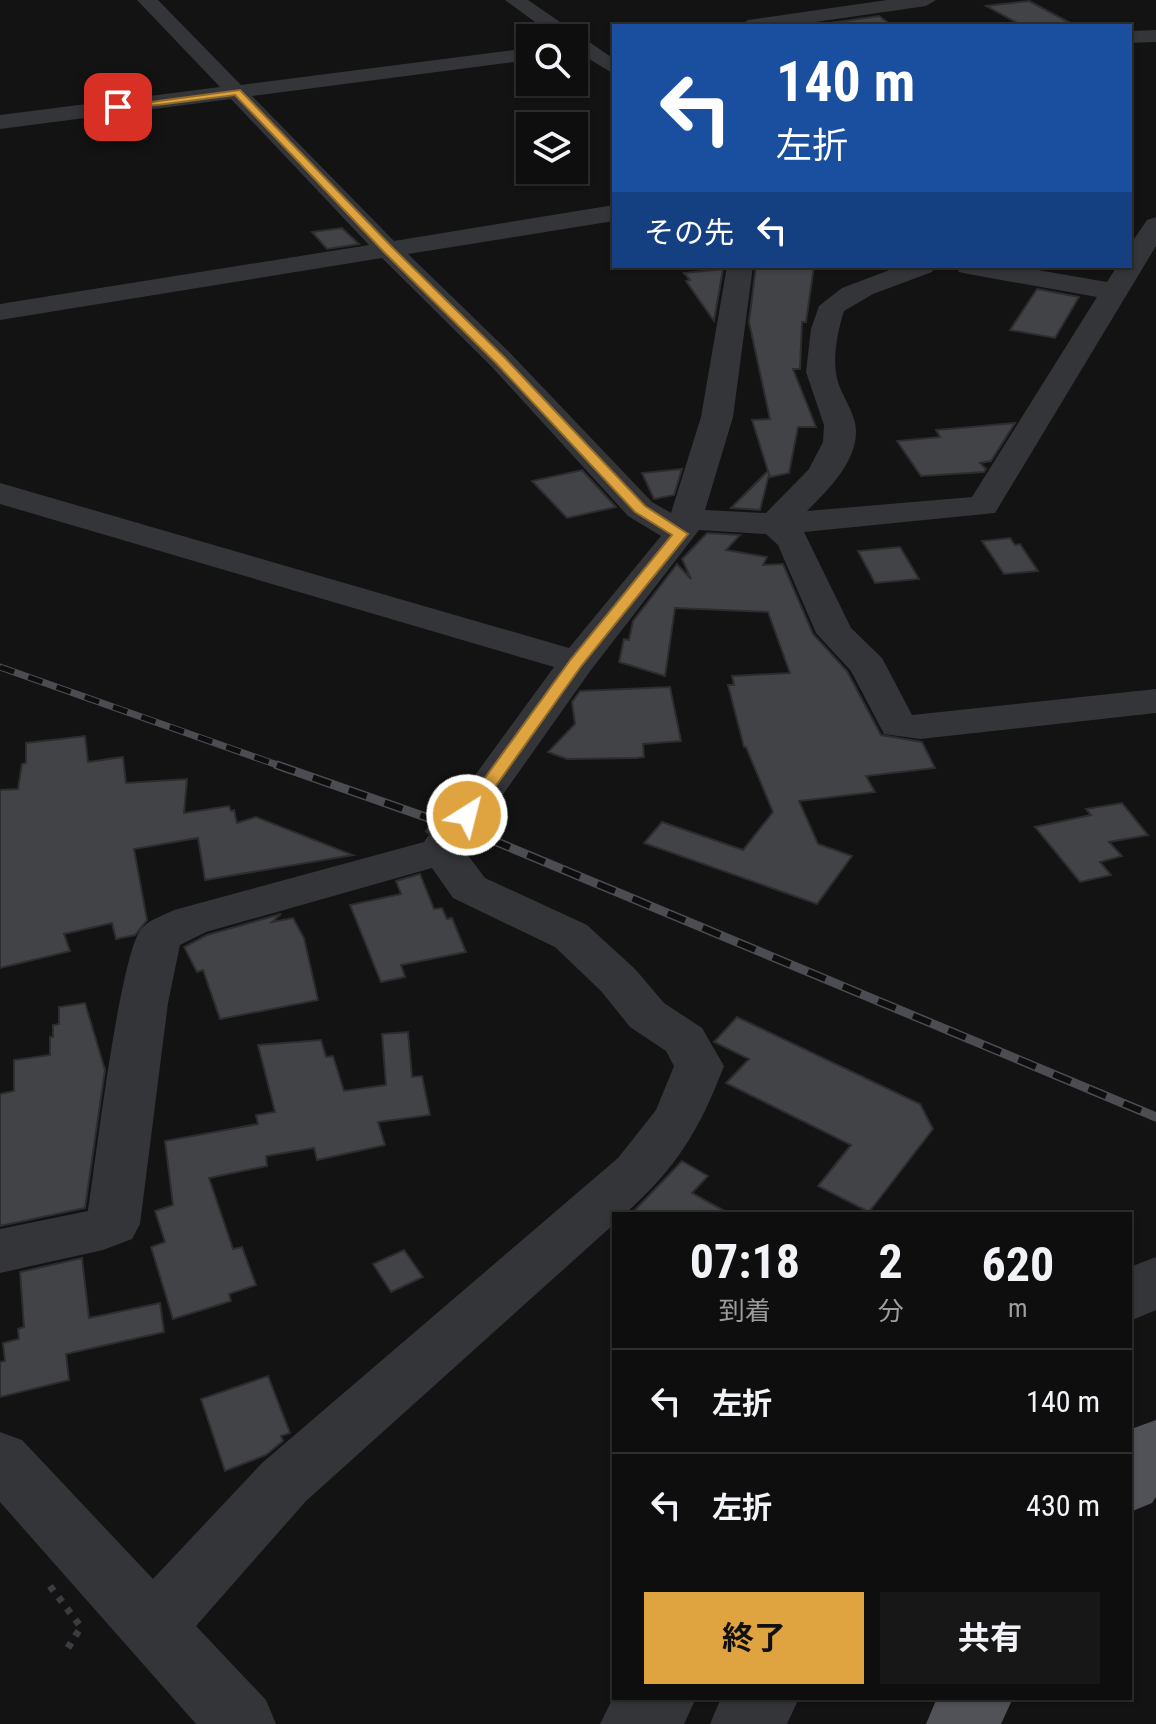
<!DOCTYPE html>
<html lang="ja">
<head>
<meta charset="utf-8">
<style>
  :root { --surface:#0e0e0f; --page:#171718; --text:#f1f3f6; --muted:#9b9c9e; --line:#2e2e2f; --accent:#dfa440 }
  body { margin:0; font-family:"Roboto Condensed","Noto Sans JP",sans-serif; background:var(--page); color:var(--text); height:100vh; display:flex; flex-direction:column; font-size:30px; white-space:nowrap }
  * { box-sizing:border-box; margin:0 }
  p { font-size:26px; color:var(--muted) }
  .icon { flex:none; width:44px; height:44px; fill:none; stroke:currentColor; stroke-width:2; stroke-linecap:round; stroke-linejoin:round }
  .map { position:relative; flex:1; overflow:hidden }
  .panel { position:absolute; left:612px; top:1212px; width:520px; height:488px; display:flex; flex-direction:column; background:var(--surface); border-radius:0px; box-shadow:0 2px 6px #0004,0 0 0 2px var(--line) }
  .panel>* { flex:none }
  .hud { position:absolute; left:612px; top:24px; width:520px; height:244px; border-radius:0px; box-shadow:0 2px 6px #0004,0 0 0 2px var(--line); background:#1a4fa0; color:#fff; overflow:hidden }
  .buttons { position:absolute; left:516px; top:24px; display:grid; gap:16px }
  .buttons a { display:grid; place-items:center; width:72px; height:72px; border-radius:0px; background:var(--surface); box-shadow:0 2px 6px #0004,0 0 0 2px var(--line); font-size:40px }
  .pin { position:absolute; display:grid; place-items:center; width:68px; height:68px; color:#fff; margin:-34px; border-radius:16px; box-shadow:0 4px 12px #0006 }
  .me { position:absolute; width:88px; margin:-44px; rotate:36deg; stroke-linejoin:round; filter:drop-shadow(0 0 6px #0008) }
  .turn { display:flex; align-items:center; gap:28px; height:168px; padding:0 32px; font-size:36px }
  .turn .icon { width:104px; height:104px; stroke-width:2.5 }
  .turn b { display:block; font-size:56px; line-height:68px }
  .then { display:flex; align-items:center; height:76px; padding:0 32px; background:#0003; gap:16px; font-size:30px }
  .eta { display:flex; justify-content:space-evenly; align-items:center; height:136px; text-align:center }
  .eta b { font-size:48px; font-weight:700; line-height:56px }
  .button { display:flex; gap:16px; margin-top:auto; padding:16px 32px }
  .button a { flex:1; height:92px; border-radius:0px; background:var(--accent); color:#111; font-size:32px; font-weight:700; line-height:92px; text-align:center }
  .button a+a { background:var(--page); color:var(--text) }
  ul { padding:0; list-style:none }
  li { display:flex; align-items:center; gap:24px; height:104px; padding:0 32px; border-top:2px solid var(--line) }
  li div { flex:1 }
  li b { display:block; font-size:30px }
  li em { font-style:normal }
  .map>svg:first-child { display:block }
  .building { fill:#424347; stroke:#2d2d30; stroke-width:2 }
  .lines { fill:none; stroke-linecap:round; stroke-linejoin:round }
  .minor-tunnel { stroke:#303134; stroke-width:47; stroke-dasharray:47 23; stroke-linecap:butt }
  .path { stroke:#3a3c40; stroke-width:7; stroke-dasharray:6 8; stroke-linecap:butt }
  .minor { fill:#343539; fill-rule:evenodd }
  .major { fill:#515258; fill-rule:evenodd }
  .rail-far1-casing { stroke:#4c4d52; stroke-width:7 }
  .rail-casing { stroke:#4c4d52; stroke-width:9 }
  .rail-far1 { stroke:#0e0e0f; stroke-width:5; stroke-dasharray:15; stroke-linecap:butt }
  .rail { stroke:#0e0e0f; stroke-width:6; stroke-dasharray:19; stroke-linecap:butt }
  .route { fill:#dfa440; stroke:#916b2a; stroke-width:2 }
</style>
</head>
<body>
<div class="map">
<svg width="1156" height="1724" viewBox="0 0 1156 1724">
  <rect width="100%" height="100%" fill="#131314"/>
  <path class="building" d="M1029,1L1076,26H1023L986,6Z
    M879,16L893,26H809Z
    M342,228L359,244L327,249L312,232Z
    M756,266H814L806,322H802L800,369H793L816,427H798L789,473L770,477L769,474L760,510L731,508L768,471L752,420L770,419L749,322Z
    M723,269L714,321L686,281L690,280L684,273Z
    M1037,289L1079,297L1055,338L1010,330Z
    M1015,423L991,461L980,463L986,469L984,472L921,476L897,441L940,437L936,430Z
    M682,469L674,495L654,499L642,473Z
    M582,470L616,507L567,518L532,481Z
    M707,533L740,535L726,550L767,557L763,565L783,564L813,634L847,671L881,735L922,742L935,768L866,776L875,792L799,801L818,844L852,856L817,904L644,843L662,822L743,850L773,812L746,747H744L728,685H734L732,676L790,673L768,612L675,608L665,676L619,662L624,639L629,640L633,621L674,568L677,564L691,579L682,559Z
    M1010,538L1015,545L1020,544L1038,571L1004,574L982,541Z
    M900,547L919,579L875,583L858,551Z
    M670,687L681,741L643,744L644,757L637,758L567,759L548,752L575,724L572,702L580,691Z
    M85,736L88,762L123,757L126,783L187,779L184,813L229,806L231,811L234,810L237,823L256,817L353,855L205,880L198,838L134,849L147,920L135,935L116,939L112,923L64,934L70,951L0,968V790L18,789L22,764L26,763V743Z
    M1122,803L1148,835L1109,842L1122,856L1100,862L1111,875L1080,882L1035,827L1091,815L1086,809Z
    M420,874L434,909L442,908L447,919L452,918L466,952L401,965L405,977L381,982L350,905L401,894L396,881Z
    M281,914L272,922L293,918L304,938L318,1000L220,1019L203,970L197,972L184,947L207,935Z
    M85,1003L105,1070L85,1208L0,1226V1094L14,1091V1060L50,1055V1037H53V1025L59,1024V1007Z
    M737,1017L920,1104L933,1129L869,1212L818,1186L851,1145L726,1083L749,1059L714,1042Z
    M408,1032L412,1077L422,1076L430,1115L378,1122L385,1145L317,1160L314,1148L266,1156L267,1166L209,1178L233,1249L242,1247L256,1285L229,1294L231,1301L173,1319L151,1247L165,1242L155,1211L173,1205L165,1141L258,1124L256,1115L275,1112L258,1045L321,1040L326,1057L333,1056L344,1091L386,1085L382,1034Z
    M682,1161L708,1176L692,1193L730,1214H631Z
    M404,1250L423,1277L391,1292L373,1264Z
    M82,1258L89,1318L160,1303L164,1332L66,1354L69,1380L0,1397V1362L5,1361L3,1343L19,1339L18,1329L24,1327L20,1272Z
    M268,1376L290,1433L281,1436L283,1441L266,1455L225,1471L201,1399Z"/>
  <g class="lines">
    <path class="minor-tunnel" d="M443,846L467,815"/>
    <path class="path" d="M50,1586L81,1627L66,1651"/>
    <path class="minor" d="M137,0H158L241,85L530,48V60L252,96L394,241L614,205V221L408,254L511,354L652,502L671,513L701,417L727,266H753L733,417L705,510L766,513L809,469L823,442L824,425L806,372L811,329L819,306L842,288L900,266H936L932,272L873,294L844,311C837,333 831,363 839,385C845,401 856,415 856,432C856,463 827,491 807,511L972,497L1097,297L968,274L959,272L955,266H1015L1107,282L1117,266H1130V245L1147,220L1156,217V246L995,513L804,532L851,628L882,658L912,715L1156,689V713L920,739L884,734L851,671L816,633L778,545L766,534L699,530L591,670L482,824L467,828L452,824L446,815L554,667L0,504V483L569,648L661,536L628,516L491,366L382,258L0,320V304L369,245L231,99L0,129V115L220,87Z
      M505,0H528L614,59V74L574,50V38H557Z
      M887,0H936L926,6L788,26H738L748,20Z
      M1156,30V42L1130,43V31Z
      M443,832L458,836L464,850L485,878L587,925L635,969L664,1003L702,1028L724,1066C699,1131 677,1167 625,1214H614V1224L306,1501L196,1626L266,1700L276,1724H196L0,1502V1432L22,1440L153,1579L262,1463L618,1158L656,1110L674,1066L666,1051L630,1027L601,991L555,947L453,898L432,868L206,932L180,945L168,1003L140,1224L132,1239L103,1250L0,1273V1229L88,1211C95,1166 120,951 142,928C149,920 164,915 174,910L424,842L428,836Z
      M1156,1257V1310L1130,1321V1267Z
      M614,1696V1698H696L684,1724H600Z
      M721,1698H799L787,1724H710Z"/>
    <path class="major" d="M1156,1420V1497L1152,1503L1130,1512V1434L1134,1428Z
      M937,1698H1013L1001,1724H926Z"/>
    <defs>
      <path id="rail-far1" d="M0,667L283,767"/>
      <path id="rail" d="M277,765L497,842L1156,1117"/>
    </defs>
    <use href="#rail-far1" class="rail-far1-casing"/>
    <use href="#rail" class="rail-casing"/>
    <use href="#rail-far1" class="rail-far1"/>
    <use href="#rail" class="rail"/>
  </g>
  <path class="route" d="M240,90L392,247L505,358L645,506L688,534L582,665L473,818H461L458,815L571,659L672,535L635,512L496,363L384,252L235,95L118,110L114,107Z"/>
</svg>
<div class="buttons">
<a><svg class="icon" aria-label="search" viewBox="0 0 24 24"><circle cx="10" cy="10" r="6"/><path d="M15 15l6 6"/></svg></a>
<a><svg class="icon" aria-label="layers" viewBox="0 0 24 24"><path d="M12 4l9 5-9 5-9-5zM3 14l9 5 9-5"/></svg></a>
</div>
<div class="pin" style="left:118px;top:107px;background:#d93025"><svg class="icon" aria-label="arrive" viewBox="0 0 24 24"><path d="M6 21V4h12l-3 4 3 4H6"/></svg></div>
<svg class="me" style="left:467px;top:815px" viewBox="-20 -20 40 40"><circle r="17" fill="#dfa440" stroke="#fff" stroke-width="3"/><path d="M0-11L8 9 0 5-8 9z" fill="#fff"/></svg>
<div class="hud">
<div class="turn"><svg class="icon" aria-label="left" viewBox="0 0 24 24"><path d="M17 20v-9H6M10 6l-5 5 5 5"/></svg><div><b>140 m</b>左折</div></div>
<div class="then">その先<svg class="icon" aria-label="left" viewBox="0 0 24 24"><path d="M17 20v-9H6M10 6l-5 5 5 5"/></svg></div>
</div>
<section class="panel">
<div class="eta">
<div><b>07:18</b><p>到着</p></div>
<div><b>2</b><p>分</p></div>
<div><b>620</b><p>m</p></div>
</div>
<ul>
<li><svg class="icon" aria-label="left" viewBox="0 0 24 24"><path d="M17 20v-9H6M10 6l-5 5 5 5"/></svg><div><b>左折</b></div><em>140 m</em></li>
<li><svg class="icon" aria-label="left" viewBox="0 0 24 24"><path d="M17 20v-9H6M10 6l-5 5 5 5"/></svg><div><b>左折</b></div><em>430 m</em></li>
</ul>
<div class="button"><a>終了</a><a>共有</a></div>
</section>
</div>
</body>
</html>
